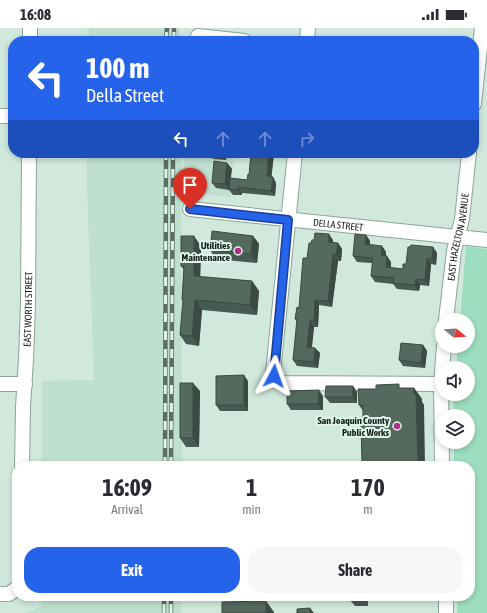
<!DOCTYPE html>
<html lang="en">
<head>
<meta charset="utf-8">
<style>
  :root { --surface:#fff; --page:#f7f7f7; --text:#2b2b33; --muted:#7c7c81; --accent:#2563eb }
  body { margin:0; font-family:"Asap Condensed",sans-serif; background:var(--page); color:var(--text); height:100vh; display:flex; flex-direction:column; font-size:15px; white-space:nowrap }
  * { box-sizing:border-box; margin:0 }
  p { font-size:13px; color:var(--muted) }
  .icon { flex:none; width:22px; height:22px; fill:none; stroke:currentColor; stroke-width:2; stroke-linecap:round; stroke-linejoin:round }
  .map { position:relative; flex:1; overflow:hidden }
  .details { position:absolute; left:12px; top:433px; width:463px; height:140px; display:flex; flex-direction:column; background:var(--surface); border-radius:16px; box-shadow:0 2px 6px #0003 }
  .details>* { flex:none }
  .hud { position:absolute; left:8px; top:8px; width:471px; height:122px; border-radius:16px; box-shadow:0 2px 6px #0003; background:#2563eb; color:#fff; overflow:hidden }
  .needle { width:26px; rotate:108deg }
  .buttons { position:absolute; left:435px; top:285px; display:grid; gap:8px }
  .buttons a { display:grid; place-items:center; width:40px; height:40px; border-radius:50%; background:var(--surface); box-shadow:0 2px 6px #0003; font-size:20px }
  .pin { position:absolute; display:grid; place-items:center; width:34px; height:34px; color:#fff; margin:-41px -17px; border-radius:50% 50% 50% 0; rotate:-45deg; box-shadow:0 0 4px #0007 }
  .pin .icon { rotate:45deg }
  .me { position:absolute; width:44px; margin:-22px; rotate:4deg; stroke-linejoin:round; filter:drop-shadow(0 0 3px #0008) }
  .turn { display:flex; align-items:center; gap:14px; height:84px; padding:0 12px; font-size:18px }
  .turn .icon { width:52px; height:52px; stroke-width:2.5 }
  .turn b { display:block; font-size:28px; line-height:34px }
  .lanes { display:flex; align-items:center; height:38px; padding:0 12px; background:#0003; justify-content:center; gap:20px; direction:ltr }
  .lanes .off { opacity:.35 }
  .eta { display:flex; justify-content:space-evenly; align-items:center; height:68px; text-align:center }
  .eta b { font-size:24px; font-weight:700; line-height:28px }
  .primary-button { display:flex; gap:8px; margin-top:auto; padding:8px 12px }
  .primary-button a { flex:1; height:46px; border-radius:16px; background:var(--accent); color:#fff; font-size:16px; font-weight:700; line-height:46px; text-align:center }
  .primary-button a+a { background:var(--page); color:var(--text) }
  .status { display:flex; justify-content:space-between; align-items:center; height:28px; padding:0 20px; background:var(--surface); direction:ltr }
  .status svg { height:11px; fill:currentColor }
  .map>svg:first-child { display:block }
  .built { fill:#bfe0cf }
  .green { fill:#9edec0 }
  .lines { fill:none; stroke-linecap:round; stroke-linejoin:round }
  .minor-casing { stroke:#8ca498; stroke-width:16 }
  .minor { stroke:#fff; stroke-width:14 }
  .rail-casing { stroke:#5d6c65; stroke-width:4.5 }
  .rail { stroke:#ddf6e9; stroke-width:3; stroke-dasharray:9; stroke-linecap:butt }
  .wall { fill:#485b52 }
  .shaded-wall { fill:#3b4a42 }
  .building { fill:#546a5f; stroke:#3b4a42 }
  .route-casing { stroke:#184099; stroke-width:10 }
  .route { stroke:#2563eb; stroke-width:7 }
  .poi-dot { fill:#ac3184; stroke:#ddf6e9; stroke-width:1.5 }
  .labels { text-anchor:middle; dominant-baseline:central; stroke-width:4; stroke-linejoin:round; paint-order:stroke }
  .street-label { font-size:10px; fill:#17201c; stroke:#ddf6e9 }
  .poi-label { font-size:10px; font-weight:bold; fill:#17201c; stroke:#ddf6e9; text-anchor:end }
</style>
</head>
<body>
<div class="status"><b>16:08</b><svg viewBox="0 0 49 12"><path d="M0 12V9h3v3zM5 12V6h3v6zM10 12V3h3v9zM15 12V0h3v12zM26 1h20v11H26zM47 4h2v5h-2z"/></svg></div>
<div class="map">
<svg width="487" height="585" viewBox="0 0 487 585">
  <rect width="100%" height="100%" fill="#d0e9dc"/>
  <path class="built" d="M89,0H180L181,13H89Z
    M87,125H181L182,438H42V353L94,352L87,162Z
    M184,125H234L230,169L184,164Z
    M42,568H181V585H26L41,578Z"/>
  <path class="green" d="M466,218L487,221V585H457V568H470V438H454V414H468V388H453L454,366H468V340H456L458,318H468V292H460Z"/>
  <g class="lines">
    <defs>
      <g id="minor">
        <path d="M198,8L244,13"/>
        <path d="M30,13V0"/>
        <path d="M307,13L308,0"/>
        <path d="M474,76L482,0"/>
        <path d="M0,88H13"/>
        <path d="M295,125L273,345C274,350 277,353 282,355L441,356"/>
        <path id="s1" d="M190,181L487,212"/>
        <path id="s2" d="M446,292L454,223L462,191L469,125"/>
        <path d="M0,356H25"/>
        <path id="s3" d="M22,438L23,379L26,331L28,277L29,125"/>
        <path d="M442,438L441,356L444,318"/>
        <path d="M0,566H9L17,560"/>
        <path d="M446,568V585"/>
      </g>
    </defs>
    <use href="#minor" class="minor-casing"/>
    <use href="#minor" class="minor"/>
    <defs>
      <path id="rail" d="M166,13L167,0
        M174,13V0
        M165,438L166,125
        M171,438L173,125
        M164,585V568
        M171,585V568"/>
    </defs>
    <use href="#rail" class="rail-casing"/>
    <use href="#rail" class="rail"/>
  </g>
  <path class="wall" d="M209,125H227L226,132L213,131Z
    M251,125H274L271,149H273L276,155L275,168L242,165V167H233L229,162L216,160L212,155L227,135L232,141L230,150L247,152L249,147Z
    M366,207L370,213V217L382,218L386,224V228L391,234V240L403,241L406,236L433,219L437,225L436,237L431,236L429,258L420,257L419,263L397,261L393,256L375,254L371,248L372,235L357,234L353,228Z
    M253,208L259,216L257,235L216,231L210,222Z
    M333,212L332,215H338L342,221L341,233H338L332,279L319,277L318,299H314L312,319L315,320L320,325L318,340L297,338L293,332L297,293L295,291L299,280L307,230L311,215Z
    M201,218L200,249L252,253L259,263L257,287L202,282L199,318L186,316L180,307L183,273L182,271L184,242L181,238Z
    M423,317L427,323L425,340L403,338L399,332Z
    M248,353V383H220L216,377Z
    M353,358L357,364V375H330L325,369Z
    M401,360H414L422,371V374L424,377L364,437L362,435L363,383L359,377Z
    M200,363L199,419H186L180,410Z
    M323,368V382H291L287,376Z
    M367,568L368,578H355L351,573Z"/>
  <path class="shaded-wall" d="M222,125H227L226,132L221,126Z
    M269,125H274L271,154L267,148Z
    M227,135L232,141L229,162L225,156Z
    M273,149L276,155L275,168L271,163Z
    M238,159L242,165V167L238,162Z
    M329,206L333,212L332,220L328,214Z
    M366,207L370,213L369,222L365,216Z
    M194,208L201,218L200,258L194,248Z
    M253,208L259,216L257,235L251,226Z
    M338,215L342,221L341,233L336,227Z
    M382,218L386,224L385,233L381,227Z
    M433,219L437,225L436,237L432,231Z
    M333,227L338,233L332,279L328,273Z
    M387,228L391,234L390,245L386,239Z
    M427,230L431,236L429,258L425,252Z
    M416,251L420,257L419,263L415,257Z
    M252,253L259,263L257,287L250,277Z
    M195,272L202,282L199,318L192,308Z
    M315,272L319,277L318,299L314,293Z
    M310,293L314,299L311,325L307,319Z
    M423,317L427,323L425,340L421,335Z
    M315,320L320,325L318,340L314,334Z
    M244,347L248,353V383L244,377Z
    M193,355L200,363L199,419L193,410Z
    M353,358L357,364V375L353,369Z
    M414,360L422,371V374L424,377L425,438H418Z
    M319,362L323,368V382L318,376Z
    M363,568H367L368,578L364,572Z
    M266,573L274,584V585H266Z
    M310,580L314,585H310Z"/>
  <path class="building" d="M211,125H222L221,126Z
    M251,125H269L267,148L273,149L271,163L238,159V162L229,161L230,150L247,152L248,146L249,147Z
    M214,133L227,135L225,156L212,155Z
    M212,203L253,208L251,226L210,222Z
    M315,205L329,206L328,214L338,215L336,227H333L328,273L315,272L314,293H310L307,319L315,320L314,334L293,332L297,291H295L297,279L299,280L303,230H307L309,215H311L312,212H314Z
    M355,206L366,207L365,216L382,218L381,227L387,228L386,239L403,241V236H406L408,219H410L411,217L433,219L432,231L427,230L425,252L416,251L415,257L393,255L394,250L371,248L373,230L353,228Z
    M181,208H194V248L252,253L250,277L195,272L192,308L180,307L183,271H182L184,238H181Z
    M401,315L423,317L421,335L399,332Z
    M244,347V377H216V348Z
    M180,355H193V410H180Z
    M399,356V360H414V366H416L418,438H364L363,435H362L361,396H363V377H359L358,361H376V357Z
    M326,358H353V369H325Z
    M319,362L318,376H287V363Z
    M351,568H363L364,572L351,573Z
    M266,573V585H222V574Z
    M310,580V585H297V581Z"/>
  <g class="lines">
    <defs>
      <path id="route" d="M190,181L288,192L274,348"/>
    </defs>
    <use href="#route" class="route-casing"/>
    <use href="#route" class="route"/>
  </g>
  <g class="poi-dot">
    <circle cx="238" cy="223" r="4"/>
    <circle cx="397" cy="398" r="4"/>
  </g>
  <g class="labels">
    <g class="street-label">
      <text stroke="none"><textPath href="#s1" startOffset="149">DELLA STREET</textPath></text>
      <text stroke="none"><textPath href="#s2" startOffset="84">EAST HAZELTON AVENUE</textPath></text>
      <text stroke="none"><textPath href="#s3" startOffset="157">EAST WORTH STREET</textPath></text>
    </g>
    <g class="poi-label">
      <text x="230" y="217">Utilities<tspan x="230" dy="12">Maintenance</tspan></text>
      <text x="389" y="392">San Joaquin County<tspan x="389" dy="12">Public Works</tspan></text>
    </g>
  </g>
</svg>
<div class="buttons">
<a><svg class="needle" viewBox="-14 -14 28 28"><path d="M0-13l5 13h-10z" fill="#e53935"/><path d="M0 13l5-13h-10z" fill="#7c7c81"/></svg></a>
<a><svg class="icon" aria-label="sound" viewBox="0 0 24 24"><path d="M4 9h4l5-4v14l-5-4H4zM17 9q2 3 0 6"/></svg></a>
<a><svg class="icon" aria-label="layers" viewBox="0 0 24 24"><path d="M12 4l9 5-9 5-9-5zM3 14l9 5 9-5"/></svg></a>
</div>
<div class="pin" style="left:190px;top:181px;background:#d93025"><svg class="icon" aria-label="arrive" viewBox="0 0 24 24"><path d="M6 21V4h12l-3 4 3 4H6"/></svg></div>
<svg class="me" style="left:274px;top:348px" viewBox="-20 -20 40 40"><path d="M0-17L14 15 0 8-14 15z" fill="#2563eb" stroke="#fff" stroke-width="4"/></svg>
<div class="hud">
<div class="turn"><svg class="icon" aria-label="left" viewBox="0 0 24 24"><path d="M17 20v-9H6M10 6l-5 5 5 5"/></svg><div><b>100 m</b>Della Street</div></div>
<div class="lanes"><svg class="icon" aria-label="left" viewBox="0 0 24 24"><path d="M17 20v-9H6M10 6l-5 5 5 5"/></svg><svg class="icon off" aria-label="ahead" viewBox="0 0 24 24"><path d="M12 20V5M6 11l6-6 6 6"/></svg><svg class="icon off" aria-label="ahead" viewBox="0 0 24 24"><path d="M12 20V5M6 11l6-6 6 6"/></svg><svg class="icon off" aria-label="right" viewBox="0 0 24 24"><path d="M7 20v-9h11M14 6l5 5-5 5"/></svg></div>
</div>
<section class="details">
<div class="eta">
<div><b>16:09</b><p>Arrival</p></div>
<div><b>1</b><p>min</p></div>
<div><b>170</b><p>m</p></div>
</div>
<div class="primary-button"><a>Exit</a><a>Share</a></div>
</section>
</div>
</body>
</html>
